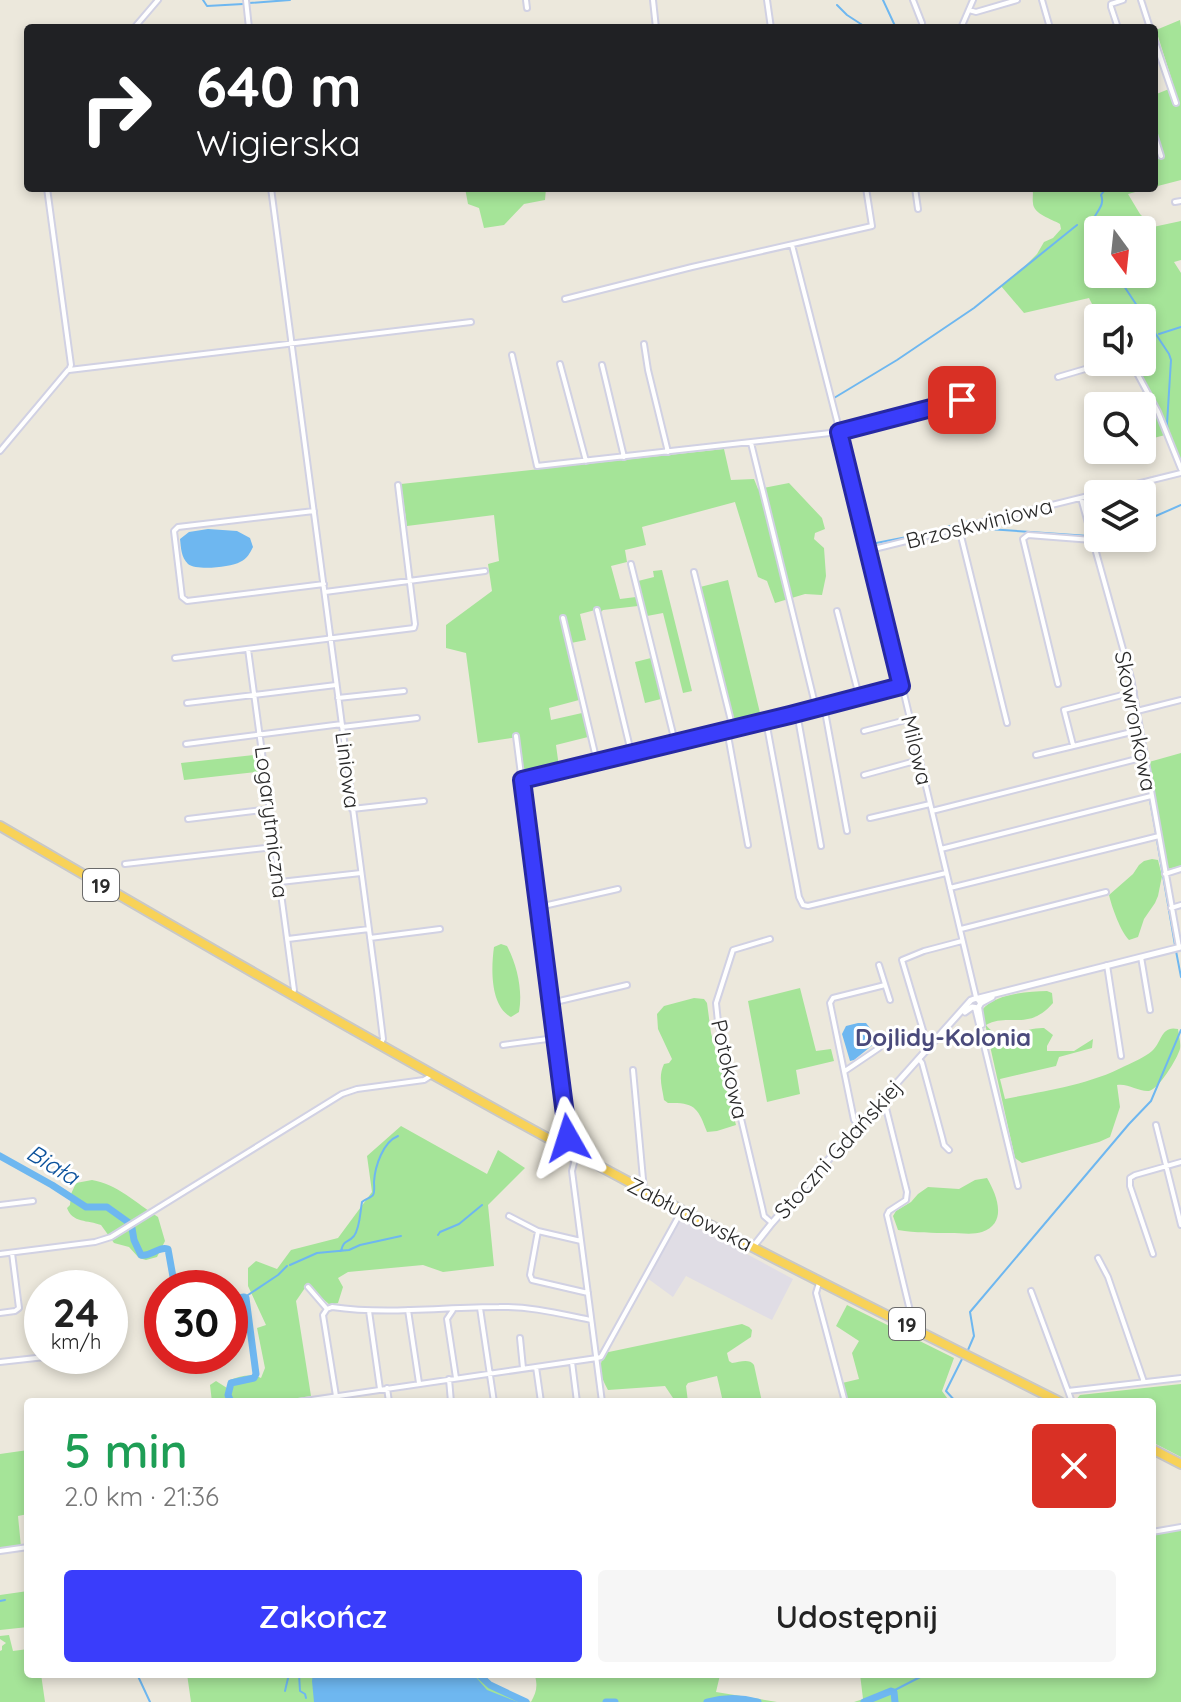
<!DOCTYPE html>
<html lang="pl">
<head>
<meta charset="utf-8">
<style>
  :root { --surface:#fff; --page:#f6f6f6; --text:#222; --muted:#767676; --accent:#3a3dfb }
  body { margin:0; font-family:Quicksand,sans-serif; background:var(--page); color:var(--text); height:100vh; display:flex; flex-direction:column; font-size:30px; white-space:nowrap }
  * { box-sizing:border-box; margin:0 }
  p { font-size:26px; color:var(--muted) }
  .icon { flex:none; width:44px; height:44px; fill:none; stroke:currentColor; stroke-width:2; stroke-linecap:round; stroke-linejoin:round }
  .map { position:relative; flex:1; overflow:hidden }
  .details { position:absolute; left:24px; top:1398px; width:1132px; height:280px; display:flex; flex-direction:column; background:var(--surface); border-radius:8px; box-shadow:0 4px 12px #0003 }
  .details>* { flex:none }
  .hud { position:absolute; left:24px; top:24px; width:1134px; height:168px; border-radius:8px; box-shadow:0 4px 12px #0003; background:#202124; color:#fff; overflow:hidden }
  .needle { width:52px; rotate:165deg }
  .buttons { position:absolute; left:1084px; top:216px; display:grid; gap:16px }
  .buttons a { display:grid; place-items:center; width:72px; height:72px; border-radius:8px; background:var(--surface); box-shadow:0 4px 12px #0003; font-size:40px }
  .speed { position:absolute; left:24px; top:1270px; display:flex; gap:16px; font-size:40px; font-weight:700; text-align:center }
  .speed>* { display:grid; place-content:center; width:104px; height:104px; border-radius:50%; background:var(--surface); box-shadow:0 4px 12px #0003; line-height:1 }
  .speed small { font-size:20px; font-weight:400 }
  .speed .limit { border:12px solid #d22; background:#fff; color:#111 }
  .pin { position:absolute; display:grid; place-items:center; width:68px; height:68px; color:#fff; margin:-34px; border-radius:16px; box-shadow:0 4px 12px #0006 }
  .me { position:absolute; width:88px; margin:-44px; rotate:354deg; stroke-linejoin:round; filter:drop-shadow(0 0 6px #0008) }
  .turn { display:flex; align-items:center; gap:28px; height:168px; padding:0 40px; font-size:36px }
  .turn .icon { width:104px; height:104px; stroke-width:2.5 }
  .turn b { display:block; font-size:56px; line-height:68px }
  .round { display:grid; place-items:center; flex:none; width:84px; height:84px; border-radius:8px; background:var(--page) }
  .overview { display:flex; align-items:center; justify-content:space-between; height:136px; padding:0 40px }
  h1 { font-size:48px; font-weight:600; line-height:60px; color:#1e9e55 }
  .button { display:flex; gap:16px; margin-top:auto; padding:16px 40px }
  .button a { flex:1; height:92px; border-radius:8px; background:var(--accent); color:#fff; font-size:32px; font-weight:600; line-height:92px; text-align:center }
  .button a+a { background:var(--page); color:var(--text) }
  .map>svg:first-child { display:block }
  .industrial { fill:#e0dde5 }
  .green { fill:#a5e498; fill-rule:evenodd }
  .water { fill:#6eb7f0 }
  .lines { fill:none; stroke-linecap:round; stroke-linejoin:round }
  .stream { stroke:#6eb7f0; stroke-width:2 }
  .river { stroke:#6eb7f0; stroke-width:7 }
  .minor-casing { stroke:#d1d1e3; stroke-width:8 }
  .tertiary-casing { stroke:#d1d1e3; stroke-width:9 }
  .trunk-casing { stroke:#c8c8c8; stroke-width:12 }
  .minor { stroke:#fff; stroke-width:4 }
  .tertiary { stroke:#fff; stroke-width:5 }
  .trunk { stroke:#f8d258; stroke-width:8 }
  .route-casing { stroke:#2628a3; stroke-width:20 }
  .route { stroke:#3a3dfb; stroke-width:14 }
  .labels { text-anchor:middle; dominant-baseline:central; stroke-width:6; stroke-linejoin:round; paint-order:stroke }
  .shield { fill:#fff; stroke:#6a6a6a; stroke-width:2 }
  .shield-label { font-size:20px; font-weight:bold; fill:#2a2a2a }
  .street-label { font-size:22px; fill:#2a2a2a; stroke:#fff }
  .neighbourhood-label { font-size:24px; font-weight:bold; fill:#4a4a7b; stroke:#fff }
  .water-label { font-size:24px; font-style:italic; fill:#0c529c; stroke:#fff }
</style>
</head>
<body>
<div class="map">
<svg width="1181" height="1702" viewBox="0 0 1181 1702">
  <rect width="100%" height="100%" fill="#ece8dc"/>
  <path class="industrial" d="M678,1217L793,1279L772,1320L686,1276L673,1297L647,1278Z"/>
  <path class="green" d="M1180,20L1181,27V180L1154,187V158L1159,156L1154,142V95L1174,87L1156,30Z
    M465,188H546L545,200L524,204L504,225L484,228L479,208L468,204Z
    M1032,188H1150L1128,194L1140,214L1153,227L1181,221V260L1174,262L1181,273V462L1169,434L1150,439L1142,413V409L1147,406L1141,386L1129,362H1142V318H1099L1089,298L1024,313L1001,286L1024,267L1037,254L1044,242L1053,238L1061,229L1060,224C1052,219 1033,214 1033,203C1032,198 1034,193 1032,188ZM1098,230H1142V274H1098Z
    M724,449L731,480L754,479L758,489L789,483L822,518L825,529L815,533L814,539L824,548L826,576L822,595L805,594L775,603L767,581L758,577L735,502L642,527L646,545L625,550L627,562L611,566L620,599L636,597L638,606L603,610L601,612L599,609L580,614L586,640L571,643L565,619L570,649L567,650L579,700L549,708L551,720L582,713L588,737L556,745L559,767L528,775L524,774L519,737L478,743L466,653L446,648V625L492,591L488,564L499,561L494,515L407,526L401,484Z
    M662,570L692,691L683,693L663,613L647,616L638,581L654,577L653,571Z
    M728,580L761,717L734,724L700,587Z
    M651,658L661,699L645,703L635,662Z
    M1181,753V866L1167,869L1149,762Z
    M262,754L264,771L184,780L181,763Z
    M1152,859L1158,860L1162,876L1158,896L1155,903L1144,919L1138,937L1129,940C1121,932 1112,908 1109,895L1133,874L1139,865L1144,861Z
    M501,944L507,946C517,965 523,990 519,1012L511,1017C490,1006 491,968 494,947Z
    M800,988L816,1051L831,1049L834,1061L796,1070L800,1094L767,1102L748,1001Z
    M1047,991L1052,993L1053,1003C1028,1032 1009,1012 986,1025C1001,1045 1024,1027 1044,1028L1053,1035L1047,1046V1051H1074L1093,1039L1092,1048L1059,1057L1056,1066L1000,1079L1005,1099C1044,1091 1089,1085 1125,1066C1134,1062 1145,1057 1152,1051C1162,1042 1161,1025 1178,1029C1179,1036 1181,1043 1180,1049C1177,1059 1159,1089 1149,1091C1139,1092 1128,1083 1117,1085L1120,1107L1110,1137L1099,1142L1022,1163L1015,1158L982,1010C996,993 1027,992 1047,991Z
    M694,998L704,999L707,1003L711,1033L736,1125L717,1131L707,1132C698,1108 695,1102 668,1103L664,1100C662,1086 658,1077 664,1064L669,1063L672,1059L658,1029L657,1014L664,1006Z
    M401,1126L487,1174L498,1150L525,1168L488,1205L494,1266L443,1272L423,1265L348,1272L338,1278L343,1287L338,1303L330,1305L307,1285L296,1301L311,1396L273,1402H212L210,1385L216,1381L227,1388L230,1380C240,1376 252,1373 261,1378L265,1368L257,1328L266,1325L248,1286V1268L256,1261L277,1269L291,1250L338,1238L372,1192L367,1156Z
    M987,1178C997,1195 1008,1223 982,1232C973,1235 960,1233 950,1233C933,1233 916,1233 898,1230L893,1216L896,1211L911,1202L918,1194L928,1187L959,1189L975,1180Z
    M92,1180C117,1184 136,1203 158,1217L165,1241L157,1257L146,1260L139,1258L129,1247L114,1243L101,1225C88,1220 72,1223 67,1208L70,1205L71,1194L76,1183Z
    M847,1305L954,1358L942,1391L950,1402H842L838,1384L859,1379L852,1353L859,1341L836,1326Z
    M742,1324L749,1327L752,1330L751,1337L727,1353L729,1361L732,1363C740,1362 749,1358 754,1365L762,1402H723L717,1376L688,1383L686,1386L688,1402H673V1398L665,1386L608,1390C600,1375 598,1370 604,1353Z
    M1181,1384V1457L1152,1442V1402H1074L1080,1395Z
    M28,1450V1514L18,1516L21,1547L0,1549V1454Z
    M1181,1530V1702H854L863,1699L860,1674H1152V1534Z
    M28,1591V1627L0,1630V1595Z
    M9,1635L13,1651L28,1649V1674H41L45,1702H0V1651L2,1650V1646L6,1643L0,1639V1636Z
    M187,1674H483L493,1684L531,1702C536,1693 538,1687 535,1676L531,1674H715L720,1675L716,1692L777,1702H191Z"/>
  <path class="water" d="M208,529L237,531L250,538L253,547C250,553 247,559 240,562C231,567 197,571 188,564C181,557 181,548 180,539L189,532Z
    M858,1023H866L873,1032L874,1044L854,1060L850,1061L842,1034L846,1026Z
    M313,1674H473L487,1690L518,1702H314L312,1681Z"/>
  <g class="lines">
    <path class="stream" d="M203,0L207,6L243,4
      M883,0L896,28
      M249,3L290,0
      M837,5L847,15L867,28H870
      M1090,218H1094C1098,210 1105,204 1101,195L1106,188
      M1116,274L1169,354L1171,360L1167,424L1168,431L1181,462
      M1159,334L1181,327
      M834,398L897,360L974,308L1077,225
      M851,486L866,545
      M1142,522L1181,505
      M947,527L970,521L971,522
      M973,528L1089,536
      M1094,537H1098
      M871,544L912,536
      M1150,800L1156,833
      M1157,840L1175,945
      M1176,951L1181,977
      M438,1235L440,1232L459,1224L482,1205
      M341,1251C344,1239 347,1244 354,1236C360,1228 360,1213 362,1202C364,1200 372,1197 373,1195C375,1192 374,1185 374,1182C375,1166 383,1142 398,1136
      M290,1265L317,1253L349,1250L360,1245L401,1236
      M245,1297L278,1275L287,1266
      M968,1350L974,1336L970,1312L1129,1124L1151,1101L1181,1030
      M956,1402L946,1391L962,1359
      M0,1601L5,1600
      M137,1674L150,1702
      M299,1674L300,1691L305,1694L306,1698
      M285,1691L289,1674
      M893,1691L926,1674"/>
    <path class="river" d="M0,1156L52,1185L86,1207H107L128,1222
      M132,1228L134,1240L141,1255C151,1257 158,1246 168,1249L175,1288
      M230,1299L244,1297L246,1298L256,1374L254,1378L231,1383L228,1395L231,1402
      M478,1674L490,1685L526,1702
      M606,1702H615
      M707,1702C725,1697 740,1697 758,1702
      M864,1702L891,1691L894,1692L895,1702"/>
    <defs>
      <path id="minor" d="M246,0L249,28
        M526,0L527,8
        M653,0L656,28
        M767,0L771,28
        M913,0L922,23
        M1042,0L1050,28
        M1141,0L1150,28
        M969,10L976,12L1017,0
        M134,28L158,0
        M961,28L973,0
        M1118,28L1111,7V4L1123,0
        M1154,39L1176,103
        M1154,134L1161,156
        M47,188L71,365L69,370
        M271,188L377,990L383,1039L380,1046
        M915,188L918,209
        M1175,202L1181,201
        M792,245L870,550L976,997
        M565,299L692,267L872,226L866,188
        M644,344L648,370L668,452
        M512,355L537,466L839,432L983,394
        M1131,362L1158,412L1181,469
        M560,364L586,461
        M602,365L624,457
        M69,370L471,322
        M1058,377L1109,362
        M751,443L816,708
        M0,451L68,370
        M1081,498L1131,678L1179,947
        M314,511L178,527L174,531L182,597L187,601L324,584
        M959,528L1007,723
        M870,550L1181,473
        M631,564L675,742
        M694,572L733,729
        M325,592L485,571
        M597,610L631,752
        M837,611L859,696
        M563,618L597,762
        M248,649C264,762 279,876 294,990L292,995
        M175,658L414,628L415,624L398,485
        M1058,684L1023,539L1028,535L1092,540
        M338,698L404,691
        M187,703L336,685
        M824,706L847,831
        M1137,711L1181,700
        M797,713L821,846
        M766,721L799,897L803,905L808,906L946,873
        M342,727L417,718
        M727,730L748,845
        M864,731L910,719
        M516,736L567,1129L565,1145
        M186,744L342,724
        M1073,745L1064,710L1134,692
        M1036,755L1140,730
        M864,775L919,760
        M522,780L900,686
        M352,809L424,801
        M932,811L1145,757
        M870,818L930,804
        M188,819L270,809
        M941,849L1151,796
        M125,864L274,847
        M1165,874L1181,869
        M280,882L361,873
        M950,888L1159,836
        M539,907L618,889
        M1171,908L1181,905
        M961,929L1106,892
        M370,938L440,929
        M288,939L369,929
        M770,939L733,950L716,1003L718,1022L762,1207L764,1216L772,1223
        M1141,957L1150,1010
        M879,965L890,1000
        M1107,965L1121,1056
        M551,1003L627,985
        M979,1007L982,1025
        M975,1008L1018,1186
        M503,1045L555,1038
        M928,1047L902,960L924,951L962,941
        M919,1059L922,1063L942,1137L944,1145L949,1150
        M633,1070L644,1190
        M845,1071L879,1048
        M882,1100L886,1108L907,1192L906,1200L889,1211L887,1215L911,1315L909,1325
        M859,1125L854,1120L830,1003L833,998L885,985
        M1156,1125L1181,1225
        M576,1155L572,1171L602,1402
        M0,1205L33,1201
        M509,1216L538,1231L581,1241
        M538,1231L530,1275L532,1280L588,1293
        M0,1254L95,1242L111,1237L342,1094L357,1089L424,1080L432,1075
        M1153,1254L1130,1186V1178L1135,1175L1181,1162
        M1098,1258L1108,1277L1144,1382
        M819,1283L816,1293L845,1402
        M308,1287L327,1309L332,1307C387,1315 443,1307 499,1307C530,1306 561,1314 591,1320
        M1031,1291L1068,1391
        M480,1308L494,1402
        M327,1309L323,1315L336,1396
        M408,1310L419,1383
        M453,1310L447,1319L456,1378
        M369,1311L380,1389
        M0,1313L15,1311L19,1308L12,1253
        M520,1338L523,1368
        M597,1358L601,1357L681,1212
        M0,1362L45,1357
        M572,1362L577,1402
        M536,1367L541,1402
        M449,1379L451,1402
        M387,1388L389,1402
        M298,1402L597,1358
        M1072,1402L1068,1391L1181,1378
        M1152,1532L1181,1527
        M0,1551L28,1547"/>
      <path id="tertiary" d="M979,998L1181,947
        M965,1012L972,1007L978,1008L981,1003L992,997
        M753,1247L772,1223L971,1000L977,998L981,1003"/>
      <path id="trunk" d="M0,826C214,950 426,1074 644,1190C781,1264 921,1332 1060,1402
        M1152,1449L1181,1464"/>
    </defs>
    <use href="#minor" class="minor-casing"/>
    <use href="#tertiary" class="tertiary-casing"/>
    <use href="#trunk" class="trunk-casing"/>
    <use href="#minor" class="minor"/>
    <use href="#tertiary" class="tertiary"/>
    <use href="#trunk" class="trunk"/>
  </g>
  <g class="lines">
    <defs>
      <path id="route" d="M568,1138L522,780L790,715L901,686L839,432L962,400"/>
    </defs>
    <use href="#route" class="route-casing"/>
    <use href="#route" class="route"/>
  </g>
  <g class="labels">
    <g class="shield">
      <rect x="83" y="869" width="36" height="32" rx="6"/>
      <rect x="889" y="1308" width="36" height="32" rx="6"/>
    </g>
    <g class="shield-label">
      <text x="101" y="885">19</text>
      <text x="907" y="1324">19</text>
    </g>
    <g class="street-label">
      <text transform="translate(979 523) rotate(-14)">Brzoskwiniowa</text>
      <text transform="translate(1136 721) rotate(79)">Skowronkowa</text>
      <text transform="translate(917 750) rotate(76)">Milowa</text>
      <text transform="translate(348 770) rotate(83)">Liniowa</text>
      <text transform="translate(272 822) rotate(83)">Logarytmiczna</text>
      <text transform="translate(730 1069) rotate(77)">Potokowa</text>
      <text transform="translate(838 1149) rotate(-48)">Stoczni Gdańskiej</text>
      <text transform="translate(690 1214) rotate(27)">Zabłudowska</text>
    </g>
    <g class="neighbourhood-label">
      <text x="943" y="1037">Dojlidy-Kolonia</text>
    </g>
    <g class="water-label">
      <text transform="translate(53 1164) rotate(31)">Biała</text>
    </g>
  </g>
</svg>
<div class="buttons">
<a><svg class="needle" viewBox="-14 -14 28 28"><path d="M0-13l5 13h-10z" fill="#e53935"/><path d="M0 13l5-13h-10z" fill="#767676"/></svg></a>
<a><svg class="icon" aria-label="sound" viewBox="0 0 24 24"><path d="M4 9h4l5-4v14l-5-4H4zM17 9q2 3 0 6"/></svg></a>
<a><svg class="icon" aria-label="search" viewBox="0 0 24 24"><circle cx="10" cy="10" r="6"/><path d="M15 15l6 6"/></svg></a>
<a><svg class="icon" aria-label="layers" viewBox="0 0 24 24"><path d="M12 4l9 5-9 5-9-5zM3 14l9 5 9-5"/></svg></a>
</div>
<div class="speed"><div>24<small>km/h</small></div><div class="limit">30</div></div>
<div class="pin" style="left:962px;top:400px;background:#d93025"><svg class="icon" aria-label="arrive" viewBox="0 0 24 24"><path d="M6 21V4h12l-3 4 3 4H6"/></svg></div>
<svg class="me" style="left:568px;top:1138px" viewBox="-20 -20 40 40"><path d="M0-17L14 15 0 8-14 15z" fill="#3a3dfb" stroke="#fff" stroke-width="4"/></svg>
<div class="hud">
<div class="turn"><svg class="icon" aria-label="right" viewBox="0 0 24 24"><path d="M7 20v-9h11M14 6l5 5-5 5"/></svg><div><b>640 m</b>Wigierska</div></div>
</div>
<section class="details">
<div class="overview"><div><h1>5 min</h1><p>2.0 km · 21:36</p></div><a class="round" style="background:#d93025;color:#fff"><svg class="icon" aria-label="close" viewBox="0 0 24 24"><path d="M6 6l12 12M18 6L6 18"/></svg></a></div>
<div class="button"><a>Zakończ</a><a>Udostępnij</a></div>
</section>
</div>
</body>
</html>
